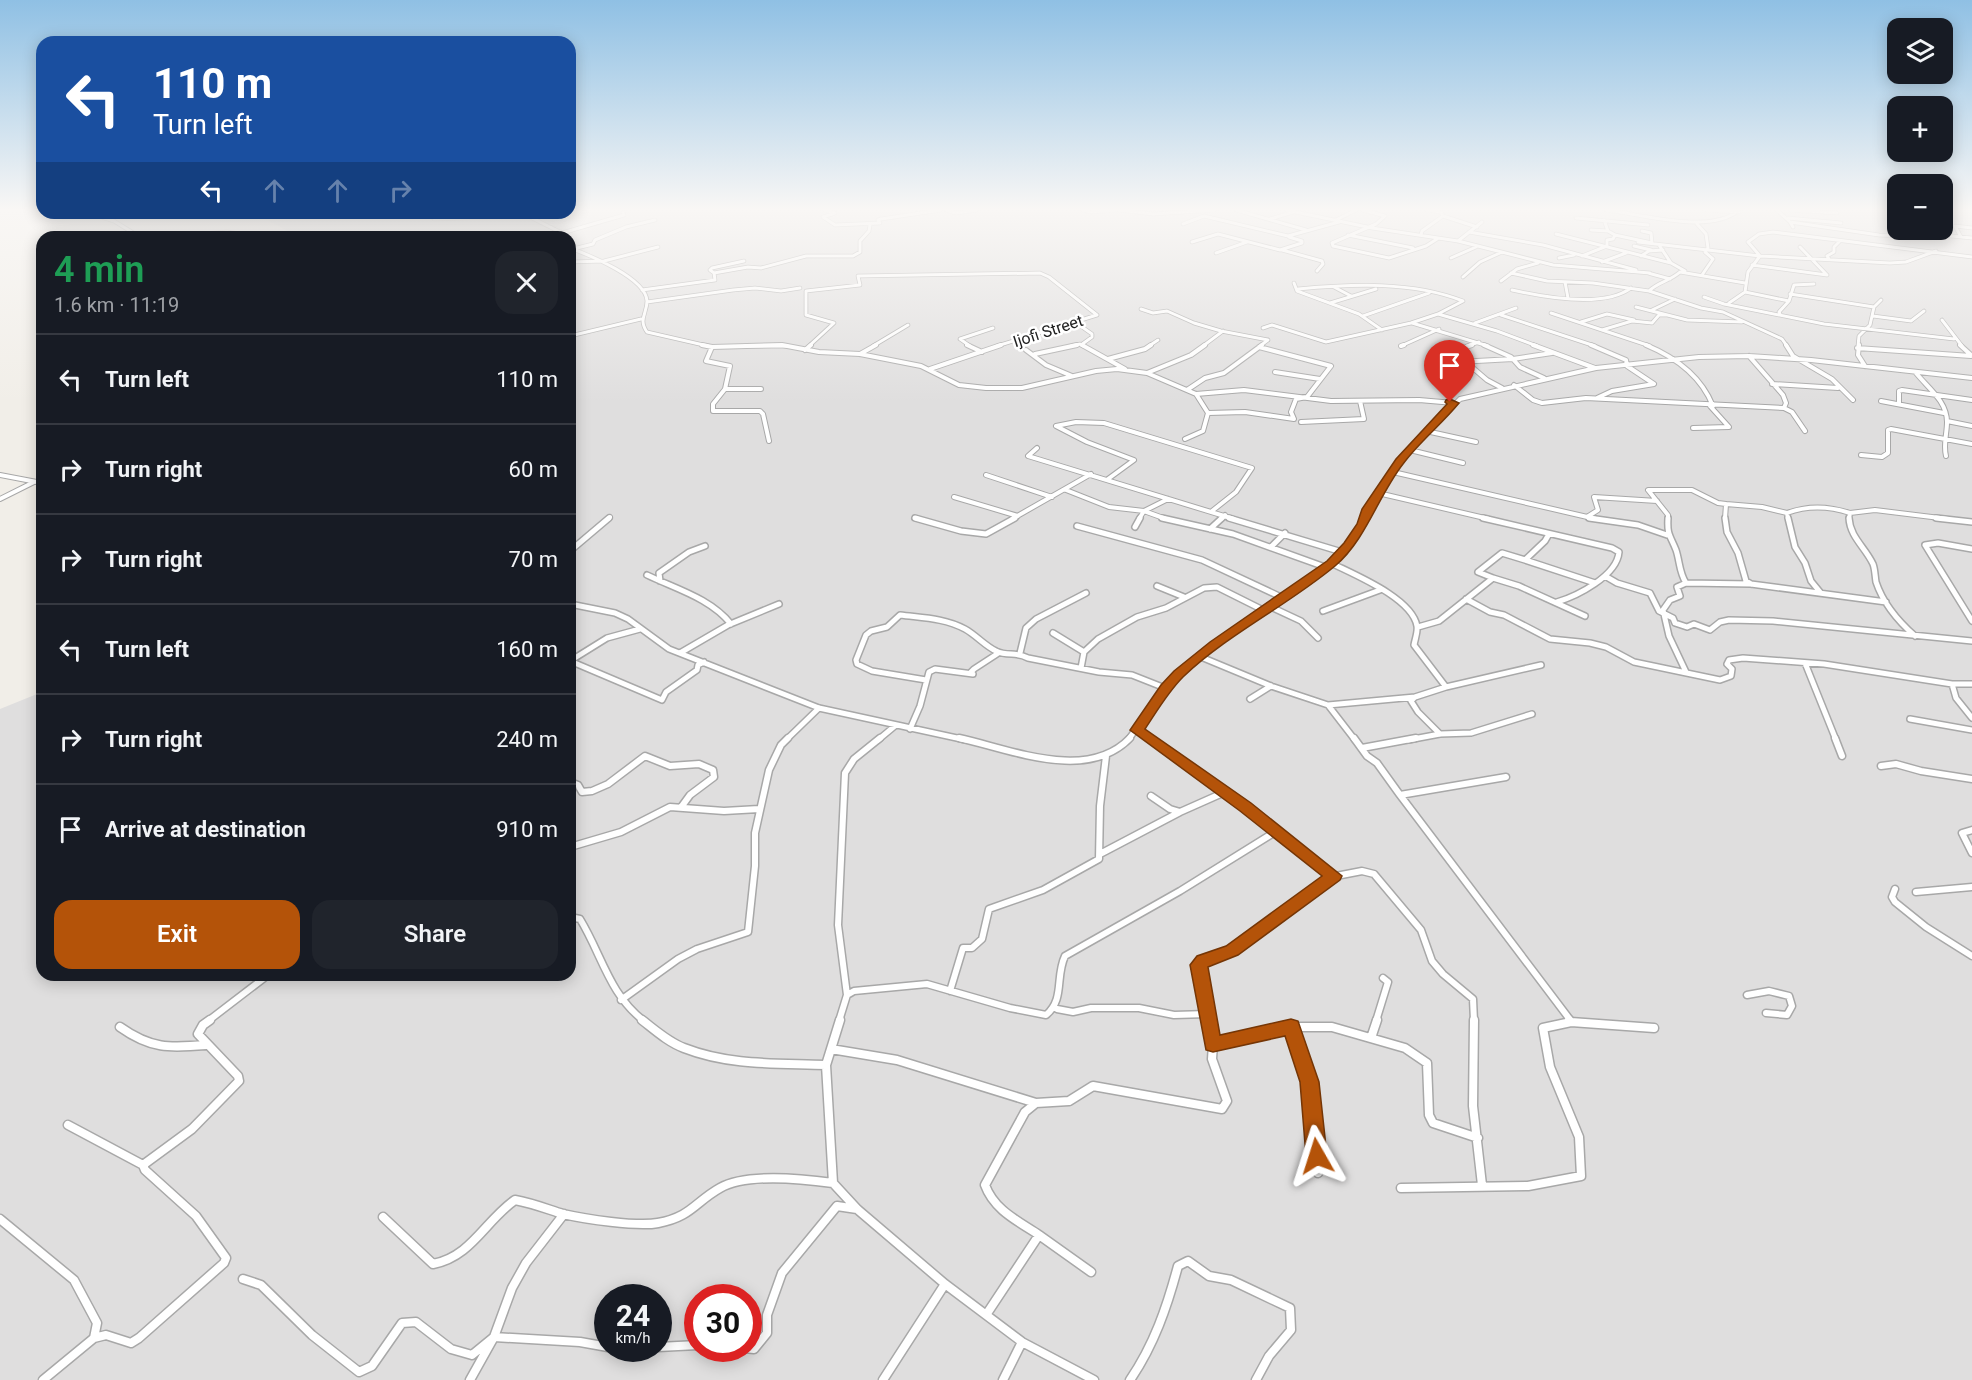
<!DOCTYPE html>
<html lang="en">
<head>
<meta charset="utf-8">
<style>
  :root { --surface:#171b24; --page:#20242c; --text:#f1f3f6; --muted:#9ea1a6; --line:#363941; --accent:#b45309 }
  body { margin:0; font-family:Roboto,sans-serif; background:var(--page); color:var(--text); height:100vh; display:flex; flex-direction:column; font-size:22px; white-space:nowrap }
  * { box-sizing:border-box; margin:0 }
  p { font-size:20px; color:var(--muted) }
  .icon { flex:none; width:33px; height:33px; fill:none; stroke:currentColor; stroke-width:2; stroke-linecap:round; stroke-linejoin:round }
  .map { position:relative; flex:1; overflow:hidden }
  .sheet { position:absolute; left:36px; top:231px; width:540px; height:750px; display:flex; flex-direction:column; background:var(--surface); border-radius:18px; box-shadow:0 3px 15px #0003 }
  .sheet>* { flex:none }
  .hud { position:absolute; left:36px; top:36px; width:540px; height:183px; border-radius:18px; box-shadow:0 3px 15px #0003; background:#1a4fa0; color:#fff; overflow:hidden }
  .tools { position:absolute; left:1887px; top:18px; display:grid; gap:12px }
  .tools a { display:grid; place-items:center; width:66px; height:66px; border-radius:12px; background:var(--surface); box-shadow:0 3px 15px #0003; font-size:30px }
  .speed { position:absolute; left:594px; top:1284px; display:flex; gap:12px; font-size:30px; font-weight:700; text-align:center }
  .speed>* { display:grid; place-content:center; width:78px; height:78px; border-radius:50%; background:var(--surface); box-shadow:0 3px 15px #0003; line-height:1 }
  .speed small { font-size:15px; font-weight:400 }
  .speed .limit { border:9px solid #d22; background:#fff; color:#111 }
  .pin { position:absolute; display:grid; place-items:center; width:51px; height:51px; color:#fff; margin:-62px -26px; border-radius:50% 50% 50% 0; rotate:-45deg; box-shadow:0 0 6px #0007 }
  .pin .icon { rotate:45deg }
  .me { position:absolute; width:66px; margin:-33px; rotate:354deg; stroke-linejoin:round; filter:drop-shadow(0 0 4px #0008) }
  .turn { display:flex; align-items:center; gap:21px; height:126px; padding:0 18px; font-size:27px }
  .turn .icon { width:78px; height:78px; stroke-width:2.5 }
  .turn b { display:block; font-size:42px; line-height:51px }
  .lanes { display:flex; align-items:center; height:57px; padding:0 18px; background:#0003; justify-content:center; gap:30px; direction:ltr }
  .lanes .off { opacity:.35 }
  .round { display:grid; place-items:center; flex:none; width:63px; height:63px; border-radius:18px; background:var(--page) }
  .headline { display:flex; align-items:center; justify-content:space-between; height:102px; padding:0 18px }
  h1 { font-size:36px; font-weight:600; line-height:45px; color:#1e9e55 }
  .cta { display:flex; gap:12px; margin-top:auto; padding:12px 18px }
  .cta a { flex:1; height:69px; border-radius:18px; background:var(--accent); color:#fff; font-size:24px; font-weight:600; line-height:69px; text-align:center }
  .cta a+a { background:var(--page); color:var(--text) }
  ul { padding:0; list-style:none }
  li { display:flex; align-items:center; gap:18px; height:90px; padding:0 18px; border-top:2px solid var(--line) }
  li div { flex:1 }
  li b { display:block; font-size:22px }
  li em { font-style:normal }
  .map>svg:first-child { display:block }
  .residential { fill:#dfdede; fill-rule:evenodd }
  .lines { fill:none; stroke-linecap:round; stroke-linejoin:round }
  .minor-far4-casing { stroke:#a8a8a8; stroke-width:4.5 }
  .minor-far3-casing { stroke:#a8a8a8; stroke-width:6 }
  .minor-far2-casing { stroke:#a8a8a8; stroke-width:8 }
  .minor-far1-casing { stroke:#a8a8a8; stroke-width:9 }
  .minor-casing { stroke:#a8a8a8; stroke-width:11 }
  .minor-far4 { stroke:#fff; stroke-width:3 }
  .minor-far3 { stroke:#fff; stroke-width:4 }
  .minor-far2 { stroke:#fff; stroke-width:5 }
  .minor-far1 { stroke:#fff; stroke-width:6 }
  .minor { stroke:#fff; stroke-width:8 }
  .route { fill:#b45309; stroke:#753606; stroke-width:1.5 }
  .labels { text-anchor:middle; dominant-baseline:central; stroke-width:5; stroke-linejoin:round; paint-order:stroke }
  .far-street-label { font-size:16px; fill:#212121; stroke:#fff }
</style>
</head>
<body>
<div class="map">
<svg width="1972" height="1380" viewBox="0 0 1972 1380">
  <rect width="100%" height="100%" fill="#f1eee8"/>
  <path class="residential" d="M570,210H1897L1898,230H1942L1943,210H1972V1380H0V709L42,692V975H570V237H299L254,213H570ZM608,1298H658V1348H608ZM698,1298H748V1348H698Z"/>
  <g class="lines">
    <defs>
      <path id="minor-far4" d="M825,210L835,213L823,217L835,225L880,223L878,220L881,219L941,210
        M946,210L956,213L977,210
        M1083,210L1091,212L1116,210
        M1119,210L1153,214L1215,210
        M1236,210L1306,230
        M1286,210L1372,228L1458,241L1553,265L1650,273
        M1363,210L1385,216L1376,224L1332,243L1333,246L1389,258L1426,246L1437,239
        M1427,210L1441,212L1443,216L1477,227
        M1606,210C1641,214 1711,235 1739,210
        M1707,210L1739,212
        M1777,210L1789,221
        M1790,210L1837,213
        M89,213L114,221L135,234L149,237
        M1893,213L1898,212
        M524,214L562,233L563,237
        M1576,218L1648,225
        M1788,218L1841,223
        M434,219L526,216
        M1270,219L1293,212
        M1336,220L1356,210
        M1604,220L1608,231L1615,235L1652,243L1651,233L1642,231
        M1699,222L1697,224L1706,234L1708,248L1705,252L1713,259L1702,275
        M1183,224L1204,216L1288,236L1339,222
        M1893,226L1898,228
        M1793,227L1790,222L1879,235L1905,236L1900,231L1972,238
        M1591,230L1608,231
        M1469,232L1543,245L1636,270
        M562,233L624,215L623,212
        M1556,234L1671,263
        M1348,235L1413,248
        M1421,235L1422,231L1443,216
        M156,237L227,232L262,237
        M1961,237L1955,226L1972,228
        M1458,241L1482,222
        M1192,242L1218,234L1280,250L1302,243V241L1289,237
        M1638,242L1760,256L1890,263L1906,262L1936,251
        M1659,245L1671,263L1685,271
        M1634,246L1651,250
        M1800,247L1827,275
        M570,248C589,255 646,278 647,301C647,314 638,319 647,332L708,346
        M573,249L593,244L595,240L626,227L655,220
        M1282,250L1322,261L1323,264L1317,271
        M1216,253L1247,242
        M1582,256L1607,246V240L1613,239L1615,235
        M1641,256L1649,251L1663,250
        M1760,256L1748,242L1759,234L1773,232L1972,257
        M1451,258L1476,247
        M1559,258L1574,255
        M1829,259L1827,256L1834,252V247L1839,242
        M570,262L604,261L658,247
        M1602,262L1626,253
        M1752,265L1827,275
        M714,273L710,270L712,268L744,261
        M1511,273L1547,281L1593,283L1649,291L1701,308L1723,312L1782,339L1787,346
        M1648,273L1670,279
        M1463,277L1480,262L1500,253
        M1501,281L1517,269L1538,263
        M1565,282L1568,298
        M1294,283L1297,291L1359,314L1382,330
        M1334,287L1351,296
        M642,290L715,280L714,273L748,267L761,268L806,256H853L860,252V241L869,231L870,225
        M1512,290C1543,297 1604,308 1631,288
        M1649,291C1658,282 1670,281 1680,272L1745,283
        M1745,292L1789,301
        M1790,294L1874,307
        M1704,297L1724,304L1824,324L1954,339
        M647,302L733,290L755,288L781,291L800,288
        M1330,303L1376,289
        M1729,303L1745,292L1748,272L1760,256
        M1636,307L1687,320L1742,322
        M1141,309L1153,313L1167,311L1194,323L1221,331L1268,340
        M1652,310L1675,299
        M1551,313L1602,330
        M1438,314L1497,331L1537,346
        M1780,314L1779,312L1789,301L1794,285L1814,284
        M1501,315L1595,346
        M1363,316L1429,293
        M1873,316L1911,321L1924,311
        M1942,320L1962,346
        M1075,322L1092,334V337L1081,345L1083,346
        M1581,322L1607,314L1634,320
        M1412,323L1488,346
        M1475,323L1516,308
        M1263,328L1272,325L1326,342L1411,323L1438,314L1463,301C1412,281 1352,284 1298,289
        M570,336L641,319
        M744,346H788
        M809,346L834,323L806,315V291L860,285L858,276L1040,273L1049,277L1097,315L997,346
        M873,346L908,325
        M970,346L960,339L993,328
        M1071,346L1080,344
        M1149,346L1158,340
        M1203,346L1223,331
        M1260,346L1268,340
        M1401,346L1439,329
        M1467,346L1479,342
        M1650,346L1602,330L1632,321L1652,323L1659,315H1665
        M1858,346L1859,336L1870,325L1874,307L1881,300"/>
      <path id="minor-far3" d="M702,345L712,347L782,345L819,352L860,354L921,366L959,385L986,388H1022L1096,371L1117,369L1147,373L1196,394L1244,390L1331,401L1419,400L1454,403
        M967,345L982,352
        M1082,345L1125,369
        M1484,345L1511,357L1520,367L1544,378
        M1533,345L1595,368
        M1591,345L1626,360L1627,366L1654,384L1612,391L1597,398
        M1646,345C1675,357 1701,376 1713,406
        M1786,345L1793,356L1832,379L1853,400
        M1859,345L1858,355L1865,366
        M1960,345L1971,355
        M1401,346L1404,345
        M712,347L706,361L730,366L725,389H761
        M1857,348L1971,356
        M805,350L811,345
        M1026,350L1046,365L1072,376
        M1448,353L1472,345
        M860,354L876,345
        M1035,354L1077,345
        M1749,356L1783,395L1786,403L1784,408
        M1108,359L1145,349L1151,345
        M1466,362L1487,380L1502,388
        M1440,363L1513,359L1552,353
        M930,369L1001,345
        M1275,372L1320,379
        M1147,373L1191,355L1205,345
        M1916,373C1928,388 1947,401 1947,422C1947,434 1943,444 1946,456
        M1772,384L1838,388
        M1514,385L1533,400L1542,403L1586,398L1784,408L1792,412L1805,431
        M725,389L713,404V411H760L763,414L769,441
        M1187,390L1205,378L1224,373L1262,345
        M1881,401L1944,413
        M1899,404V391L1902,390L1972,400
        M1208,413L1245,412L1294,419L1291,412L1296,399L1307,397L1331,366L1259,347
        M1947,421L1972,426
        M1301,422L1364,419L1360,401
        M1693,428L1729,427L1710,406
        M1426,431L1476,442
        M1185,439L1203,431L1208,413L1196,394
        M1037,448L1028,456L1234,519
        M1410,450L1463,463
        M1861,455L1882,457L1888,453V430L1891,429L1972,444
        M1393,472L1596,519
        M0,475L42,483
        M986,475L1052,497
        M1108,479L1134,460L1087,442L1056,426L1076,422L1104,423L1252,468L1236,492L1212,511
        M1066,490L1109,507L1144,511L1166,519
        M1378,493L1489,519
        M954,497L1018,516
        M0,499L34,482
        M1726,504L1762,507L1787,513
        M1587,517L1598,510L1594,497L1657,501
        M915,518L919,519
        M608,519L610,517
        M1012,519L1091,474
        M1139,519L1144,511L1168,499
        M1221,519L1225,515
        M1364,519L1399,461L1460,399L1596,368L1699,357L1749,356L1811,360L1972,378
        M1668,519V515L1648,490H1692L1718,503L1726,504L1725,519
        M1788,519L1787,513C1808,505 1829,506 1850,513
        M1849,519L1850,513L1875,510L1948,519"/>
      <path id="minor-far2" d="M915,518L961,531L986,534L1015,518
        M1162,518L1233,534L1325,567
        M1229,518L1342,552
        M1483,518L1612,548L1619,552C1617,576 1577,596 1557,602
        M1589,518L1638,525L1667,535
        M1668,518C1667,535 1670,535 1676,550C1680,562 1679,572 1686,583L1751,584
        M1725,518L1727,532L1738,553L1746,581L1751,584
        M1788,518L1795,547L1805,563L1811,581L1820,592
        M1849,518C1850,537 1865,547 1873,564C1875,569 1875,576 1876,582C1883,603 1899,622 1915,636
        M1936,518L1972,522
        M1077,526L1202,560L1281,597
        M1135,527L1140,518
        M1210,529L1222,518
        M1271,547L1285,533
        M1972,549L1938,543L1925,545L1972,621
        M570,551L609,518
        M1525,560L1595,583
        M1331,563C1355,575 1412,598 1417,626C1418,632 1415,639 1414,645L1446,687L1415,697L1411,701L1418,712L1440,734
        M647,575C676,589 710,598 731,624
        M1605,576L1617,583L1650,593L1659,611L1673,618L1675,623L1687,627L1694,624L1710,630L1720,622L1729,620L1773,621L1972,641
        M1493,578L1519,586L1585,616
        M660,581L659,573L689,552L705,546
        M1686,583L1677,587L1680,596L1670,600L1663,610L1669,636L1686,672
        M1751,584L1886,602
        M1157,586L1184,597
        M1466,599L1490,612L1504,615L1550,639L1590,643L1606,647L1634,662L1720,680L1731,676L1732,669L1727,664L1729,660L1743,658L1824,664L1952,684H1972
        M570,604L615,613L628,619L669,649L819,708L966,740
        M1269,606L1301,621L1318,638
        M1323,611L1380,590
        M1418,627L1439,621L1493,578L1478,572L1502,553L1525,560L1545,541L1549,534
        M1053,633L1084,652
        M680,653L728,625L779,604
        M1020,653L1026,628L1036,619L1086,593
        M1201,657L1271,686L1328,705L1355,740
        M570,661L662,700L666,692L697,670L698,665L704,662
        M570,661L607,638L640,629
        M1805,663L1836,740
        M1081,668L1084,652L1098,639L1137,617L1166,608L1204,588L1217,587L1263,610
        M926,680L872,671L857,664L856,660L866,635L871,631L887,627L900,615C923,618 944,618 965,629C976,635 985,646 996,651C1008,657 1016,651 1028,658L1099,672L1132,675L1165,688
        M1952,684L1956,698L1972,718
        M1446,687L1541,665
        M1250,699L1271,686
        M1328,705L1415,697
        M1910,719L1972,730
        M910,729L920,706L929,672L935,669L973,674L971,672L974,669L997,654L996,651
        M1137,730L1151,740
        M786,740L819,708
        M878,740L896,725
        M1128,740C1146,717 1159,690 1181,671C1210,647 1242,625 1273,604C1307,580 1348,558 1365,518
        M1408,740L1440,734L1471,733L1532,714"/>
      <path id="minor-far1" d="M959,738C1010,749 1087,783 1130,738
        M1149,738L1246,807L1334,876
        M1354,738L1367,756L1377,763L1400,795L1506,777
        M1835,738L1842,756
        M1362,748L1416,738
        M1881,766L1896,764L1921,771L1972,779
        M570,782L578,785L582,792L592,791L608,784L645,756L670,766L699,764L713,770L714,777L690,795L682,806
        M1400,795L1571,1021
        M1151,796L1170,809L1180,812
        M1972,830L1962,833L1972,853
        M570,847L621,832L670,807L724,811L759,809
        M1100,854L1180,812L1225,792
        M1895,889L1892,897L1895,902L1926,927L1972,956
        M1916,892L1972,887
        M570,917L580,919C602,955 609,994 644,1021
        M950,991L963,948H972L982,939L989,909L1043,890L1099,859L1100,806L1106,756
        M847,995L838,925L845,773L854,759L880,738
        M1747,995L1769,991L1789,996L1792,1006L1787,1015L1766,1013
        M621,1000L678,959L697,949L748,932L755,866V833L769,770L781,745L788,738
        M1057,1009L1073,1012L1091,1008H1139L1174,1015L1208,1014
        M208,1021L268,975
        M839,1021L847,995L854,991L927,984L1010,1008L1046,1015C1065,999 1055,977 1065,956L1180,891L1275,832
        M1209,1021L1199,965L1203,961L1232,950L1331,877L1362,871L1374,874L1421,930L1432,961L1443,974L1473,999L1474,1021
        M1376,1021L1388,982L1383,978"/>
      <path id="minor" d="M642,1020C655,1030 668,1042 684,1048C730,1066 778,1063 826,1065
        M840,1020L826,1065L833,1183L857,1209L945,1284L1022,1342L1094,1380
        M1474,1020L1473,1106L1482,1185
        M1571,1022L1654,1028
        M120,1027C151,1049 169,1048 206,1045
        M1291,1027L1310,1082L1318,1173
        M1371,1038L1377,1020
        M1213,1044L1291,1027H1332L1405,1048L1427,1063L1429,1115L1433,1123L1478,1138
        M831,1049L897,1060L1036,1103
        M68,1125L143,1165
        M1401,1188L1528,1186L1581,1176L1579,1137L1550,1067L1543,1028L1571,1022L1569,1020
        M383,1217L433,1264C471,1257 485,1221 515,1200C532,1203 547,1209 563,1214C585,1219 637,1227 658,1223C691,1217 695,1202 720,1188C746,1173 804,1179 833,1183
        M0,1219L74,1280L97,1323L94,1338
        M1039,1235C1018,1221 994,1210 985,1185L1025,1112L1036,1103L1069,1101L1093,1086L1222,1109L1227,1101L1212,1059L1213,1044L1209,1020
        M243,1279L261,1285L312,1335L359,1372L372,1366L402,1323L416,1322L451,1349L472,1355L494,1337L580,1342L608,1347
        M986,1315L1039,1235L1091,1272
        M658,1347L698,1345
        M614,1348L630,1352L651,1348
        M744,1348L754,1349L767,1333V1315L782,1273L837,1206L857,1209
        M43,1380L94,1338L106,1335L131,1343L139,1338L224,1263L226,1258L196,1216L145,1170L143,1165L192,1129L239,1081L238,1076L198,1034L203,1025L210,1020
        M470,1380L494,1337L512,1288L526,1263L564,1214
        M883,1380L945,1284
        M1003,1380L1022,1342
        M1130,1380C1154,1345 1167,1307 1178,1266L1188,1261L1209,1276L1231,1280L1290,1308L1291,1330L1269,1356L1256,1380"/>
    </defs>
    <use href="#minor-far4" class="minor-far4-casing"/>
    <use href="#minor-far3" class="minor-far3-casing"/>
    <use href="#minor-far2" class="minor-far2-casing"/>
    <use href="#minor-far1" class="minor-far1-casing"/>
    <use href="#minor" class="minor-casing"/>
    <use href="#minor-far4" class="minor-far4"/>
    <use href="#minor-far3" class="minor-far3"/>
    <use href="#minor-far2" class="minor-far2"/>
    <use href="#minor-far1" class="minor-far1"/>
    <use href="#minor" class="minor"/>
  </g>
  <linearGradient id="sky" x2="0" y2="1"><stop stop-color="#8fc0e4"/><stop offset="0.52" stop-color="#f9f7f5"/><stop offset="1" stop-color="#f9f7f5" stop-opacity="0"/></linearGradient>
  <rect width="1972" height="403" fill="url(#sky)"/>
  <path class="route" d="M1450,399L1459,403C1442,424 1419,442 1403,464C1378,496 1366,540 1335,566C1287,606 1228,634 1183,677C1168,692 1157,711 1145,729L1251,803L1342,876L1340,880L1238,955L1208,967L1220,1035L1291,1019L1298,1021L1319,1082L1327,1156L1324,1162L1317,1165L1309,1162L1306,1156L1300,1082L1285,1036L1213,1052L1206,1050L1190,965L1197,956L1226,946L1322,876L1240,811L1130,730L1161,685L1174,671L1210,642L1327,561L1344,543L1357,524L1362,509L1396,459L1447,404L1445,402L1446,400Z"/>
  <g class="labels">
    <g class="far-street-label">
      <text transform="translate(1048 331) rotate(-18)">Ijofi Street</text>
    </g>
  </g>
</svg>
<div class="tools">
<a><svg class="icon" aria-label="layers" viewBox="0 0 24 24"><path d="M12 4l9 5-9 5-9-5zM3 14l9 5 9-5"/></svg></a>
<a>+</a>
<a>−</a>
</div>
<div class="speed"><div>24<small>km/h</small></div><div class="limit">30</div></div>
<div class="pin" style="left:1450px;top:402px;background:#d93025"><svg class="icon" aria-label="arrive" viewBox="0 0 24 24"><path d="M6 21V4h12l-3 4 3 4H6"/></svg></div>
<svg class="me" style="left:1317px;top:1156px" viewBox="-20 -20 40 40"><path d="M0-17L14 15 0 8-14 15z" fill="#b45309" stroke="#fff" stroke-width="4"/></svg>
<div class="hud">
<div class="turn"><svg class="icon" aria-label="left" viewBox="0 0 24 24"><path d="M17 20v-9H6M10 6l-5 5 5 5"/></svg><div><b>110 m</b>Turn left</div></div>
<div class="lanes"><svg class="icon" aria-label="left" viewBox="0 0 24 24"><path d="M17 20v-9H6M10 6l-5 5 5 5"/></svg><svg class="icon off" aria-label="ahead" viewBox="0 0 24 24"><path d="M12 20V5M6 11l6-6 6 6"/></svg><svg class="icon off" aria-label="ahead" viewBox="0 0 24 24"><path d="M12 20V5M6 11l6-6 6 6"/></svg><svg class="icon off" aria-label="right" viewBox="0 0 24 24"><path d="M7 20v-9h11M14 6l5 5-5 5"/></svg></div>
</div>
<section class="sheet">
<div class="headline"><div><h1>4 min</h1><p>1.6 km · 11:19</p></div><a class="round"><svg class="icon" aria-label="close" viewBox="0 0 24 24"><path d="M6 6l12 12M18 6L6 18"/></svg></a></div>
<ul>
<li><svg class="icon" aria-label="left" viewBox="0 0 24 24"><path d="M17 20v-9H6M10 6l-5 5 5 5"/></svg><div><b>Turn left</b></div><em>110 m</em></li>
<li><svg class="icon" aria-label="right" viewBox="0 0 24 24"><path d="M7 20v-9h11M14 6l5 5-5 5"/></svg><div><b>Turn right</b></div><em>60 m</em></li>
<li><svg class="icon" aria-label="right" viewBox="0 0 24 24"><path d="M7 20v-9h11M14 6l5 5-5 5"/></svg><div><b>Turn right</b></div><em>70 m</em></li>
<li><svg class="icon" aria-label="left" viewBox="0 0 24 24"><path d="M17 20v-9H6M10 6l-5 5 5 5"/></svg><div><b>Turn left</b></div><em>160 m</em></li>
<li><svg class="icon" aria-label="right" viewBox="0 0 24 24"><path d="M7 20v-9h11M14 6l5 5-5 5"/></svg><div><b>Turn right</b></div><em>240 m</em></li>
<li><svg class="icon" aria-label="arrive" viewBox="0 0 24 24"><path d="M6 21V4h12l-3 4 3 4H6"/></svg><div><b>Arrive at destination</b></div><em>910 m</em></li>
</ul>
<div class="cta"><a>Exit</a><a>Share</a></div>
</section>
</div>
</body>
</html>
